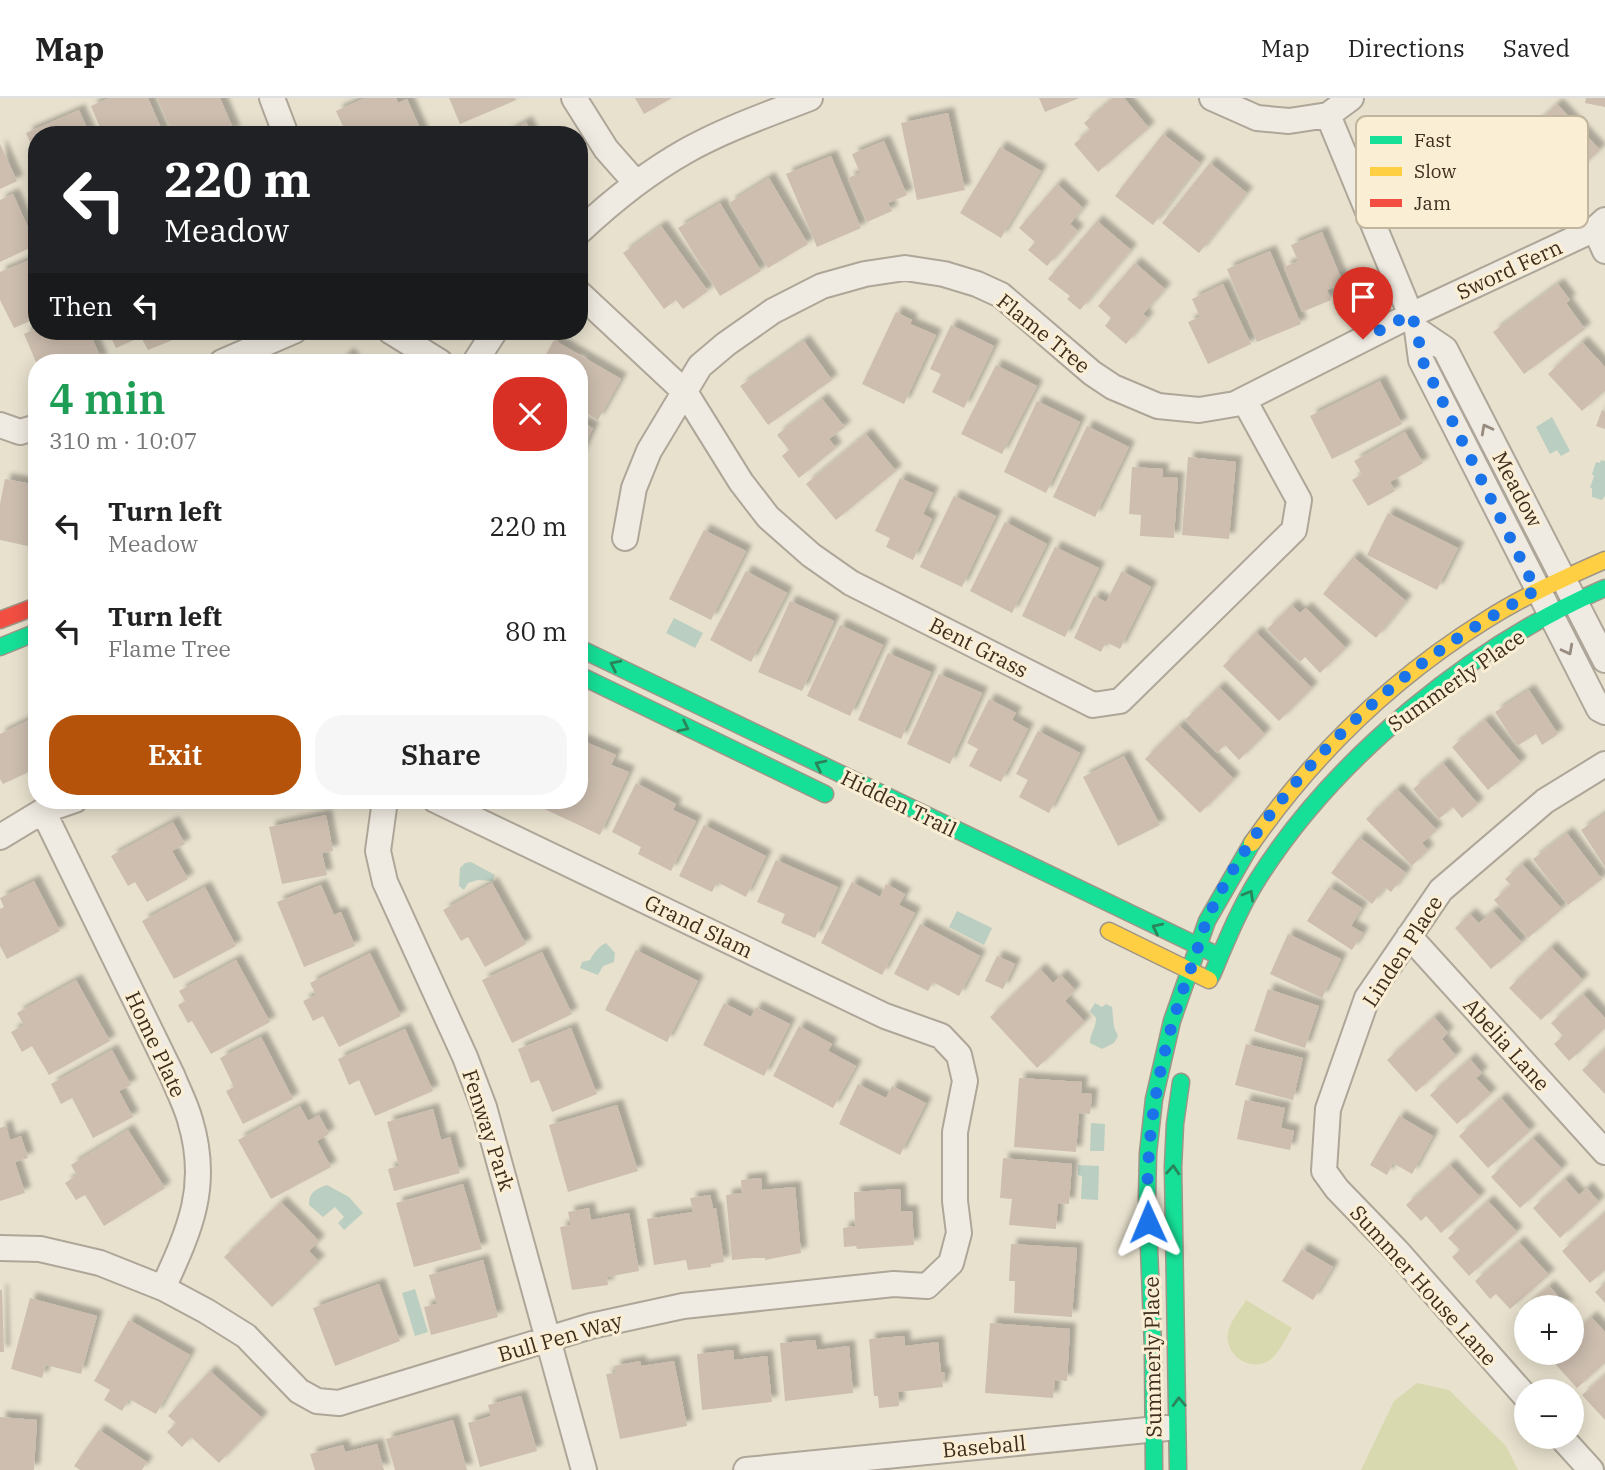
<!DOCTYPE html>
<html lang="en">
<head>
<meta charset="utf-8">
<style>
  :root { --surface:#fff; --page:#f6f6f6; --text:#222; --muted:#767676; --line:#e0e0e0; --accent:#b45309 }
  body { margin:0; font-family:"IBM Plex Serif",serif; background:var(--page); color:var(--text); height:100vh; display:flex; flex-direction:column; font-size:26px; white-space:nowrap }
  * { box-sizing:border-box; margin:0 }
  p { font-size:23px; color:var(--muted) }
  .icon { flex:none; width:38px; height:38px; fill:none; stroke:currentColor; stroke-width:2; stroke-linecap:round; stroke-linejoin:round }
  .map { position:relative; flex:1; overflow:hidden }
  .drawer { position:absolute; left:28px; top:256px; width:560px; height:455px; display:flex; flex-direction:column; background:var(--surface); border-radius:28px; box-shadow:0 4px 18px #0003 }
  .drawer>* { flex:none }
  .top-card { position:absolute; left:28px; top:28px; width:560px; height:214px; border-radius:28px; box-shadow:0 4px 18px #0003; background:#202124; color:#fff; overflow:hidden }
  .buttons { position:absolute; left:1514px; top:1197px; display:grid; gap:14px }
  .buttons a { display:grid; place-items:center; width:70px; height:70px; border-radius:50%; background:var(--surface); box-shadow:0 4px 18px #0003; font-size:35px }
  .pin { position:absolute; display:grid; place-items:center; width:60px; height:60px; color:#fff; margin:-72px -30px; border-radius:50% 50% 50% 0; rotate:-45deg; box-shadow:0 0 7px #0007 }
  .pin .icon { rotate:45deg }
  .me { position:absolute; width:77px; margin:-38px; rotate:359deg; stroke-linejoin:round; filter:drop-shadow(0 0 5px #0008) }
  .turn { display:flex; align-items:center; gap:24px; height:147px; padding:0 21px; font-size:32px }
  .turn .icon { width:91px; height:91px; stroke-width:2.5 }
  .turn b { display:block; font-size:49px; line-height:60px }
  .then { display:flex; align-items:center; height:66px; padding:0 21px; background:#0003; gap:14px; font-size:26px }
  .round { display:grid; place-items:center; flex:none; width:74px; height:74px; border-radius:28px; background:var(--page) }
  .overview { display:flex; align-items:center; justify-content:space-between; height:119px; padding:0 21px }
  h1 { font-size:42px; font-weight:600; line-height:52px; color:#1e9e55 }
  .primary-button { display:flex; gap:14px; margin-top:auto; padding:14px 21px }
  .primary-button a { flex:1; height:80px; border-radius:28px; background:var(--accent); color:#fff; font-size:28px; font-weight:600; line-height:80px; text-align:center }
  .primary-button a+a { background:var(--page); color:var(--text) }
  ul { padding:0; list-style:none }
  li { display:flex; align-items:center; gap:21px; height:105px; padding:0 21px }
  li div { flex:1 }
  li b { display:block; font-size:26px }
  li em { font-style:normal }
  header { display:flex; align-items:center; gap:42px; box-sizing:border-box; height:98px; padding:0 35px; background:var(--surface); border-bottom:2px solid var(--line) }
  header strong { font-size:33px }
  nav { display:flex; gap:38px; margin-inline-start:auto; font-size:24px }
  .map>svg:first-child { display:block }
  .green { fill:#d9d9af }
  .water { fill:#bacec1 }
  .building { fill:#cdbeaf; filter:url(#shadow) }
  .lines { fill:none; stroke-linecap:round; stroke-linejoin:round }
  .street-casing { stroke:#aea698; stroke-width:28 }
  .fast-casing { stroke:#9e9587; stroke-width:19 }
  .slow-casing { stroke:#9e9587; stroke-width:19 }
  .jam-casing { stroke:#9e9587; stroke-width:19 }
  .street { stroke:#f0ebe2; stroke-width:24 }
  .fast { stroke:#16e098; stroke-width:16 }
  .slow { stroke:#ffcf43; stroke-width:16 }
  .jam { stroke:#f24e42; stroke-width:16 }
  .oneway { stroke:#988c80 }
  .oneway2 { stroke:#2a865a }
  .route { stroke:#1a73e8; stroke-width:12; stroke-dasharray:0 21.6 }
  .labels { text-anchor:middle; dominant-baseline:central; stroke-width:6; stroke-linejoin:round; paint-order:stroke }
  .street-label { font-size:21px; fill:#3f2d1d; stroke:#faefd5 }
  .key { fill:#faefd5; stroke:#c2b59e; stroke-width:2 }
  .key-label { font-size:19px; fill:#3f2d1d }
</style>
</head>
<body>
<header>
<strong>Map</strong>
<nav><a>Map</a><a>Directions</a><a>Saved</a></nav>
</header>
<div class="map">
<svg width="1605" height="1372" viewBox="0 0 1605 1372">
  <defs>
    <filter id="shadow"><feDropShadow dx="6" dy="-6" stdDeviation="2" flood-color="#0004"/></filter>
  </defs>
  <rect width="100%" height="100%" fill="#e8e1ce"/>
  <path class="green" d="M1246,1202L1292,1230C1286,1240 1279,1255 1270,1262C1249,1276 1221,1254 1229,1231C1232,1221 1241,1211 1246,1202Z
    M1417,1285L1449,1292L1506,1348L1518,1372H1361L1394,1303Z"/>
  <path class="water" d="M1552,319L1570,353L1561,358L1557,352L1550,356L1536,329Z
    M1601,362L1605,363V398L1602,402L1592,399V390H1590L1594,378L1592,376L1596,364L1600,365Z
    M674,520L703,535L695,550L666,535Z
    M471,764L495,777L492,783L478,782L468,785L464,792L459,788L460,770L465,765Z
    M957,813L992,830L984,847L949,829Z
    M606,845L615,855L614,864L603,868L598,877L580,870L582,864L590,862C593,856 600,847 606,845Z
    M1095,905L1102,909L1106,906L1112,909L1114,929L1118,938L1114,945L1102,951L1090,945C1090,935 1096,930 1096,920L1090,913Z
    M1091,1025L1105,1026L1104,1053H1090Z
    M1078,1067L1099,1068L1098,1102L1081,1101L1082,1078L1078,1077Z
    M327,1087L349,1099L363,1115L344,1132L338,1125L344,1119L335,1109L323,1119L309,1107C309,1094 316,1091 327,1087Z
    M415,1191L428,1234L415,1238L402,1195Z"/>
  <path class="building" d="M109,0H148L164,37H103L91,8Z
    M157,0H220L235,35L173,37Z
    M365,0H396L398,5L407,1L423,37H347L336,13Z
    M449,0H515L516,2L460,26Z
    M635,0H672L644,16Z
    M1039,0H1079L1045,14Z
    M1113,0H1124L1149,30L1098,74L1074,46L1090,32L1084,25Z
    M1586,0H1605V9L1585,5Z
    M1557,6L1600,52L1580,70L1576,67L1569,73L1573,77L1563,87L1519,41Z
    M79,12L90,37H37V60L26,35Z
    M948,15L965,92L917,102L901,25Z
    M526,24L533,37H504Z
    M1163,36L1200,65L1153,127L1115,98Z
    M884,43L907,97L888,105L892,113L867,124L848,80L860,75L852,56Z
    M0,46L17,83L0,91Z
    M1000,49L1041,73L1001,140L960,115Z
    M831,58L861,130L817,149L786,76Z
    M1210,65L1247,95L1199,155L1162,125Z
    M769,80L808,146L768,170L729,105Z
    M1057,86L1083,110L1070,126L1078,133L1047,168L1028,152L1035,144L1019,130Z
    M13,96L36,147L0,164V102Z
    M720,105L761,173L720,198L678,130Z
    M1097,123L1131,152L1080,212L1067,201L1070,198L1048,181Z
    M661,128L708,193L683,211L676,202L664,211L623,155Z
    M1322,134L1343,185L1327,192L1331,202L1302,214L1284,169L1298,163L1291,147Z
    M1270,153L1301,226L1257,244L1227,171Z
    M37,159V220L14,230L0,202V174Z
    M1135,165L1165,191L1143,216L1148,220L1126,246L1105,228L1111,220L1098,208Z
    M1223,186L1251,246L1208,266L1188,224L1200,219L1192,201Z
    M1558,186L1570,202L1566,205L1585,231L1524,276L1493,234Z
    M896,214L912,222L910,226L936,237L904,306L862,286Z
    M951,227L994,248L964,310L932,294L941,276L930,271Z
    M37,230V233H89L102,263L36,264L24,236Z
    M108,233H171L175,241L148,252L141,239L116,250Z
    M554,242L621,281L598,322L579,311V264H542Z
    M804,243L832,282L768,327L740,288Z
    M1582,244L1605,269V293L1582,313L1548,276Z
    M348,256L355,264H339Z
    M996,267L1037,288L1002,356L961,336Z
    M1380,283L1402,326L1332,361L1310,318Z
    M822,301L845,329L829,341L836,350L799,380L782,358L789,352L777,337Z
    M1037,303L1080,324L1046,395L1004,374Z
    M1602,312L1605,313V331L1596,328Z
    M579,323L593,330L579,360Z
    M1087,328L1129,349L1095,419L1053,399Z
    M1405,334L1423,365L1390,384L1395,393L1368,408L1352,382L1362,376L1354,363Z
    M866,336L896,373L836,422L806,386Z
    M1188,359L1236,364L1229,441L1182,437Z
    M1132,369L1163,371L1162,379L1178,380L1174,440L1140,438L1141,417L1129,416Z
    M900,380L933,395L923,416L932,421L913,462L886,449L890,440L875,433Z
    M5,381L37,387V450L0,442V406Z
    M954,398L996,418L962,489L920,469Z
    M1388,415L1458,450L1437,492L1367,457Z
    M1005,424L1047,446L1012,515L970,493Z
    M704,432L746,453L711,522L669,501Z
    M1055,449L1099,470L1065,539L1022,518Z
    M1353,459L1406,503L1376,540L1323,496Z
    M746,473L787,495L751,564L710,542Z
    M1122,473L1151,489L1120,551L1106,544L1101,554L1074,540L1094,498L1106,504Z
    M790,503L834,523L802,593L758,574Z
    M1292,507L1300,515L1306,510L1346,550L1320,575L1305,559L1300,564L1267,531Z
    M840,527L883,547L850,618L807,598Z
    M1256,534L1312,590L1279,623L1223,568Z
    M888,555L931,574L901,641L858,622Z
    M939,576L982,595L950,666L907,646Z
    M1219,589L1265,636L1239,662L1225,647L1217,655L1185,622Z
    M1529,592L1558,636L1542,647L1536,636L1517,648L1495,614Z
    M989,601L1016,615L1012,622L1028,631L1001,684L969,668L978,651L967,645Z
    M37,618V679L35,680L31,673L3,686L0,681V636Z
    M1485,622L1521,665L1488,692L1452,649Z
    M1179,627L1234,681L1200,715L1145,661Z
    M1038,633L1080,655L1049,715L1019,699L1028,682L1016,676Z
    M579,641L616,657L611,667L629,674L600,737L538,708L541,702H579Z
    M1124,658L1160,727L1118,748L1083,679Z
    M1443,665L1478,706L1462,720L1453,709L1439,721L1413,691Z
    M636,685L676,706L673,712L696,723L671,773L638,756L641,749L612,734Z
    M1397,691L1437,732L1422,745L1428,752L1412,768L1366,721Z
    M1605,716V769L1581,732Z
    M326,717L333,753L322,755L327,777L282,786L269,729Z
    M173,724L185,746L172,753L188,781L147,804L135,784L128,788L111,758Z
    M704,727L766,758L746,799L717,784L712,794L679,778Z
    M1567,735L1602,781L1568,807L1533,761Z
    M1359,739L1406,775L1391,794L1385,789L1372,806L1331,775Z
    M776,762L838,789L815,840L781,825L785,816L757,804Z
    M1522,766L1562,811L1528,840L1494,802L1511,787L1505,781Z
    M34,783L60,833L7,861L0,848V811L4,809L0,800Z
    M852,784L880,799L886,786L905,796L899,807L915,815L882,877L821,845Z
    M492,785L526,846L485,869L468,839L461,843L443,812Z
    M321,787L334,817L341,814L355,848L304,869L277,804Z
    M205,789L236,848L174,881L142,823Z
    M1329,789L1362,810L1351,828L1363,835L1352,852L1307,823Z
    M1493,813L1522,845L1491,871L1455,830L1470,816L1479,825Z
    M920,826L980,858L959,898L933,884L928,893L894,876Z
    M1288,836L1341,861L1322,900L1270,876Z
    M1551,849L1583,882L1541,922L1509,890Z
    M636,852L698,883L667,944L605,912Z
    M542,854L572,916L512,945L482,882Z
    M370,855L401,918L339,949L323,918L313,923L303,903L316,897L310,885Z
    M997,858L1015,866L1003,891L985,883Z
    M236,862L270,924L211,956L192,923L188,925L178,907L185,903L179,893Z
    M1040,871L1053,885L1061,877L1075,892L1065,903L1085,924L1037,970L990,919Z
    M76,882L110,943L49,977L32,948L22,954L11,934L24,927L17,915Z
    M1268,891L1319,908L1305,950L1254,933Z
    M1583,896L1605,920V930L1569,963L1554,946L1563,938L1551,925Z
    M724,905L751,919L756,909L790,926L764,978L703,947Z
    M1434,919L1448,935L1442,941L1456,958L1416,994L1387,962Z
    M799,928L832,946L828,953L856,968L833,1010L773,978Z
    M571,930L597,996L552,1014L539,982L531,985L518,951Z
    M405,931L433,993L375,1018L359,982L349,987L338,961Z
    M261,939L293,1001L243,1026L226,993L234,989L220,960Z
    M1246,946L1303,960L1293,1002L1235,987Z
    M1605,951V996L1582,972Z
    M112,952L131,987L119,993L133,1019L93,1040L72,1000L61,1006L51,986Z
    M1470,961L1482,975L1476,980L1491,996L1457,1026L1430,997Z
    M1019,980L1082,984L1081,995L1092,996L1090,1016L1079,1015L1076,1054L1014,1049Z
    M858,986L886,1000L892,988L926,1005L900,1057L839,1026Z
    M1501,1000L1530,1033L1488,1070L1459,1038Z
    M1245,1002L1285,1010L1281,1030L1294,1033L1290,1052L1237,1041Z
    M617,1007L638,1073L568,1094L549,1027Z
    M300,1008L308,1023L319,1017L329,1036L317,1043L331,1069L271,1101L238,1042Z
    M433,1011L441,1042L450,1039L460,1075L394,1093L388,1071L399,1068L387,1024Z
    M1399,1018L1433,1038L1412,1076L1393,1065L1387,1077L1370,1067Z
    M6,1028L10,1042L21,1038L28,1060L15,1064L25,1095L0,1103V1030Z
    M128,1032L165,1090L104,1128L85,1097L76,1102L65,1085L77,1077L71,1067Z
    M1533,1040L1562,1071L1520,1110L1491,1079Z
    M1003,1060L1072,1066L1069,1106L1058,1105L1056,1131L1009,1127L1012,1101L1000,1100Z
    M1450,1067L1480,1099L1441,1135L1426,1118L1421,1123L1406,1107Z
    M761,1080L762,1092L795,1089L801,1155L765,1162V1160H754L732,1162L726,1097L742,1095L741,1082Z
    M1565,1081L1579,1097L1587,1090L1599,1104L1560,1140L1533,1110Z
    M463,1086L482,1151L414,1169L396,1105Z
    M900,1091L901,1113H912L914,1147L857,1151L856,1148L844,1149L843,1130L855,1128L854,1094Z
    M710,1097L713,1110H716L724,1164L711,1166V1169L688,1172L686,1162L654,1167L647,1121L693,1114L690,1100Z
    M1488,1103L1517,1134L1469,1178L1452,1159L1460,1152L1448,1140Z
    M281,1104L319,1143L309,1153L319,1163L272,1209L224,1159Z
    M589,1110L591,1122L629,1115L639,1173L607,1179L608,1187L572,1192L560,1129L571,1127L568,1114Z
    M1605,1115V1172L1590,1185L1562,1153Z
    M1519,1144L1549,1177L1510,1211L1496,1196L1490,1201L1475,1183Z
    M1011,1146L1077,1150L1072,1219L1014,1215L1015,1183H1009Z
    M1302,1151L1333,1169L1313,1202L1282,1183Z
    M483,1162L498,1219L431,1237L424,1209L437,1206L429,1177Z
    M1605,1185V1205L1595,1194Z
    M379,1186L400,1243L335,1268L313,1210Z
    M1549,1188L1568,1209H1526V1226L1517,1216Z
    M0,1192H2L4,1254H0Z
    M30,1200L97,1218L81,1276L46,1267L42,1280L11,1271Z
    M1591,1219L1605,1234V1265L1577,1290L1548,1258L1552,1255H1572V1237Z
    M129,1222L190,1257L156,1316L129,1301L122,1313L104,1302L110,1292L94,1283Z
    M990,1225L1070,1231L1067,1283L1055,1282L1053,1300L985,1295Z
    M904,1238L905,1248L938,1244L941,1274H944L945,1283H942L943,1289L898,1294L899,1308L879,1310L878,1298H874L869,1241Z
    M815,1242L817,1252L849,1248L853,1295L785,1303L780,1245Z
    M733,1252L734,1262L767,1258L772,1304L702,1312L697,1256Z
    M640,1263L641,1268L674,1263L687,1328L620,1341L606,1276L616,1275L614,1268Z
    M210,1273L262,1320L219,1365L191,1339L182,1349L167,1334L176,1325L168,1318Z
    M1605,1277V1322L1582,1297Z
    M521,1298L537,1353L480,1369L468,1325L491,1318L488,1307Z
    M0,1319L37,1322L34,1372H0Z
    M453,1322L467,1372H395L386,1341Z
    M99,1332L147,1364L142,1372H80L74,1368Z
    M377,1346L384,1372H315L310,1356L343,1347L345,1354Z"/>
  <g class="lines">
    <defs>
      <path id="street" d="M272,0L286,37
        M574,0L606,51L636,85
        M1212,0L1257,20L1289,23L1328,17L1351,0
        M1328,17L1417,232L1421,262L1599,611L1605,614
        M1595,131L1605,153
        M579,134C612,103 647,75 686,53C725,31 769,16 810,0
        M579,195L685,294L741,384L768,419L811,457L851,485L1093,607L1120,603L1294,432L1299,402L1244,302
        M1417,232L1445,251L1605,562
        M390,233L440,264
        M222,264L294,233
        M475,264L495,233
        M0,327L20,334L37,329
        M625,440L634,390L649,353L700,268L726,246L773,213L822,188L865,176L905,170L944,176L977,186L1001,197L1092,275L1113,289L1158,308L1199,312L1235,306L1411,217L1595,131L1605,122
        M385,702L378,753L385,784L465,959L484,1009L584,1372
        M43,713L172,977C178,992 186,1007 190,1022C210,1088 190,1131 163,1190
        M0,739L43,713L75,702
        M1409,838L1605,1054
        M0,1150L40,1151L100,1165L163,1190L206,1213L246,1238L299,1293L317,1303L339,1305L591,1228L683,1208L894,1186L927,1188L951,1165L959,1135L955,1103V1034L965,983L959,957L941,938L885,918L435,702
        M1526,1299L1397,1153L1337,1091L1324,1073L1328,1011L1367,900L1441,792L1545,703L1605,666
        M1561,1339L1591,1372
        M746,1372L1167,1330"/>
      <path id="fast" d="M0,549L37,534
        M579,550L1219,858
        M579,577L825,696
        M1212,877C1226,844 1239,811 1258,781C1335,659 1473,547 1605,490
        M1154,1372L1153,1251L1147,1099L1148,1055L1154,1001L1172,923L1207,823L1252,745
        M1178,1372L1173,1069L1175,1026L1181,984"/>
      <path id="slow" d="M1252,745C1315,655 1393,580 1486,522C1524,498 1564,480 1605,462
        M1109,833L1209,882"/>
      <path id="jam" d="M0,522L37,508"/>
    </defs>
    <use href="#street" class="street-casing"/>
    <use href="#fast" class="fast-casing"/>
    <use href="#slow" class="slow-casing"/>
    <use href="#jam" class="jam-casing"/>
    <use href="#street" class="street"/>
    <use href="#fast" class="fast"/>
    <use href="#slow" class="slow"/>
    <use href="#jam" class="jam"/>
  </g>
  <defs><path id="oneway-chevron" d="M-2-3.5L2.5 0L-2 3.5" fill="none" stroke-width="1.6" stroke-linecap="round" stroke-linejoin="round" transform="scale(1.75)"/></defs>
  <g class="oneway">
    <use href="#oneway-chevron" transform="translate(1486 331) rotate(-118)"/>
    <use href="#oneway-chevron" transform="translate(1568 552) rotate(62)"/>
  </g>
  <g class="oneway2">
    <use href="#oneway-chevron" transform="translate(615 567) rotate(-154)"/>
    <use href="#oneway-chevron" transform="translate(684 629) rotate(26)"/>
    <use href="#oneway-chevron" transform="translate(820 667) rotate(-154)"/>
    <use href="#oneway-chevron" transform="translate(1249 797) rotate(-60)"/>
    <use href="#oneway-chevron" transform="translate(1157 830) rotate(-154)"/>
    <use href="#oneway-chevron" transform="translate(1173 1072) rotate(-86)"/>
    <use href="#oneway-chevron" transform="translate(1179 1304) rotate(-92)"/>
  </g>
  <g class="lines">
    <path class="route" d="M1148,1124C1144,1036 1160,951 1191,870C1198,852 1202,832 1210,815C1258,713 1350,615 1442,551C1472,529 1505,511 1536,492L1422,262L1417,232L1411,216L1363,241"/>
  </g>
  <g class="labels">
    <g class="street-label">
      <text transform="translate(1509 171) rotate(-25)">Sword Fern</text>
      <text transform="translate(1044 235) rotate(39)">Flame Tree</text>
      <text transform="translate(1518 391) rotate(62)">Meadow</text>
      <text transform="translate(979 549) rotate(27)">Bent Grass</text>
      <text transform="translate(1456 582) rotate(-35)">Summerly Place</text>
      <text transform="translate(899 705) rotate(26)">Hidden Trail</text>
      <text transform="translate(699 828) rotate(26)">Grand Slam</text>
      <text transform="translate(1402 853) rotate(-57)">Linden Place</text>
      <text transform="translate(156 946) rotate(65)">Home Plate</text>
      <text transform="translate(1507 946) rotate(48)">Abelia Lane</text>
      <text transform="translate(489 1032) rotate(72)">Fenway Park</text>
      <text transform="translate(1424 1187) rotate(48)">Summer House Lane</text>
      <text transform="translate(560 1239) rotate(-16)">Bull Pen Way</text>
      <text transform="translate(1152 1259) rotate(-91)">Summerly Place</text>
      <text transform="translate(984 1348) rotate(-5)">Baseball</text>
    </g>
  </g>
  <rect x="1356" y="18" width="232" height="112" rx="10" class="key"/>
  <rect x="1370" y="38" width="32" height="8" fill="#16e098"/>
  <rect x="1370" y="69" width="32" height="9" fill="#ffcf43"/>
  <rect x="1370" y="101" width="32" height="8" fill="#f24e42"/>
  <g class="key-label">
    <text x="1414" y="49">Fast</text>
    <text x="1414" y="80">Slow</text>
    <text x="1414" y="112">Jam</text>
  </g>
</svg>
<div class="buttons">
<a>+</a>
<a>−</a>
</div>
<div class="pin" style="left:1363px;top:241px;background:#d93025"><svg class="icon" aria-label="arrive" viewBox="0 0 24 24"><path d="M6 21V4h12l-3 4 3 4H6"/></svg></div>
<svg class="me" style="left:1148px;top:1124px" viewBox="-20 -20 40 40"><path d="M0-17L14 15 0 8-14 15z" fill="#1a73e8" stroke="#fff" stroke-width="4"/></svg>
<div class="top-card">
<div class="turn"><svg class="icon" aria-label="left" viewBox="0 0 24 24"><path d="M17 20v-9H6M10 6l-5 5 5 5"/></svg><div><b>220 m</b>Meadow</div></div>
<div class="then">Then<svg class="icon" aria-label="left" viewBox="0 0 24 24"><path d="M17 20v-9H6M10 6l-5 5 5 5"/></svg></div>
</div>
<section class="drawer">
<div class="overview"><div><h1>4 min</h1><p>310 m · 10:07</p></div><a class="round" style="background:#d93025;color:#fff"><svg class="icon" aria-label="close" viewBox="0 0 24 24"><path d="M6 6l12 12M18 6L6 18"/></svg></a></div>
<ul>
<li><svg class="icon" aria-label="left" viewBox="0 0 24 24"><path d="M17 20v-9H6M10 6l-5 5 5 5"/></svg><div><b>Turn left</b><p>Meadow</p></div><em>220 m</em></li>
<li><svg class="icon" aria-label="left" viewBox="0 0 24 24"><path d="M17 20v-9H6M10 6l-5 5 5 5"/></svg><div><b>Turn left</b><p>Flame Tree</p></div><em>80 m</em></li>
</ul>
<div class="primary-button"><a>Exit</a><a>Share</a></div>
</section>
</div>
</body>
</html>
